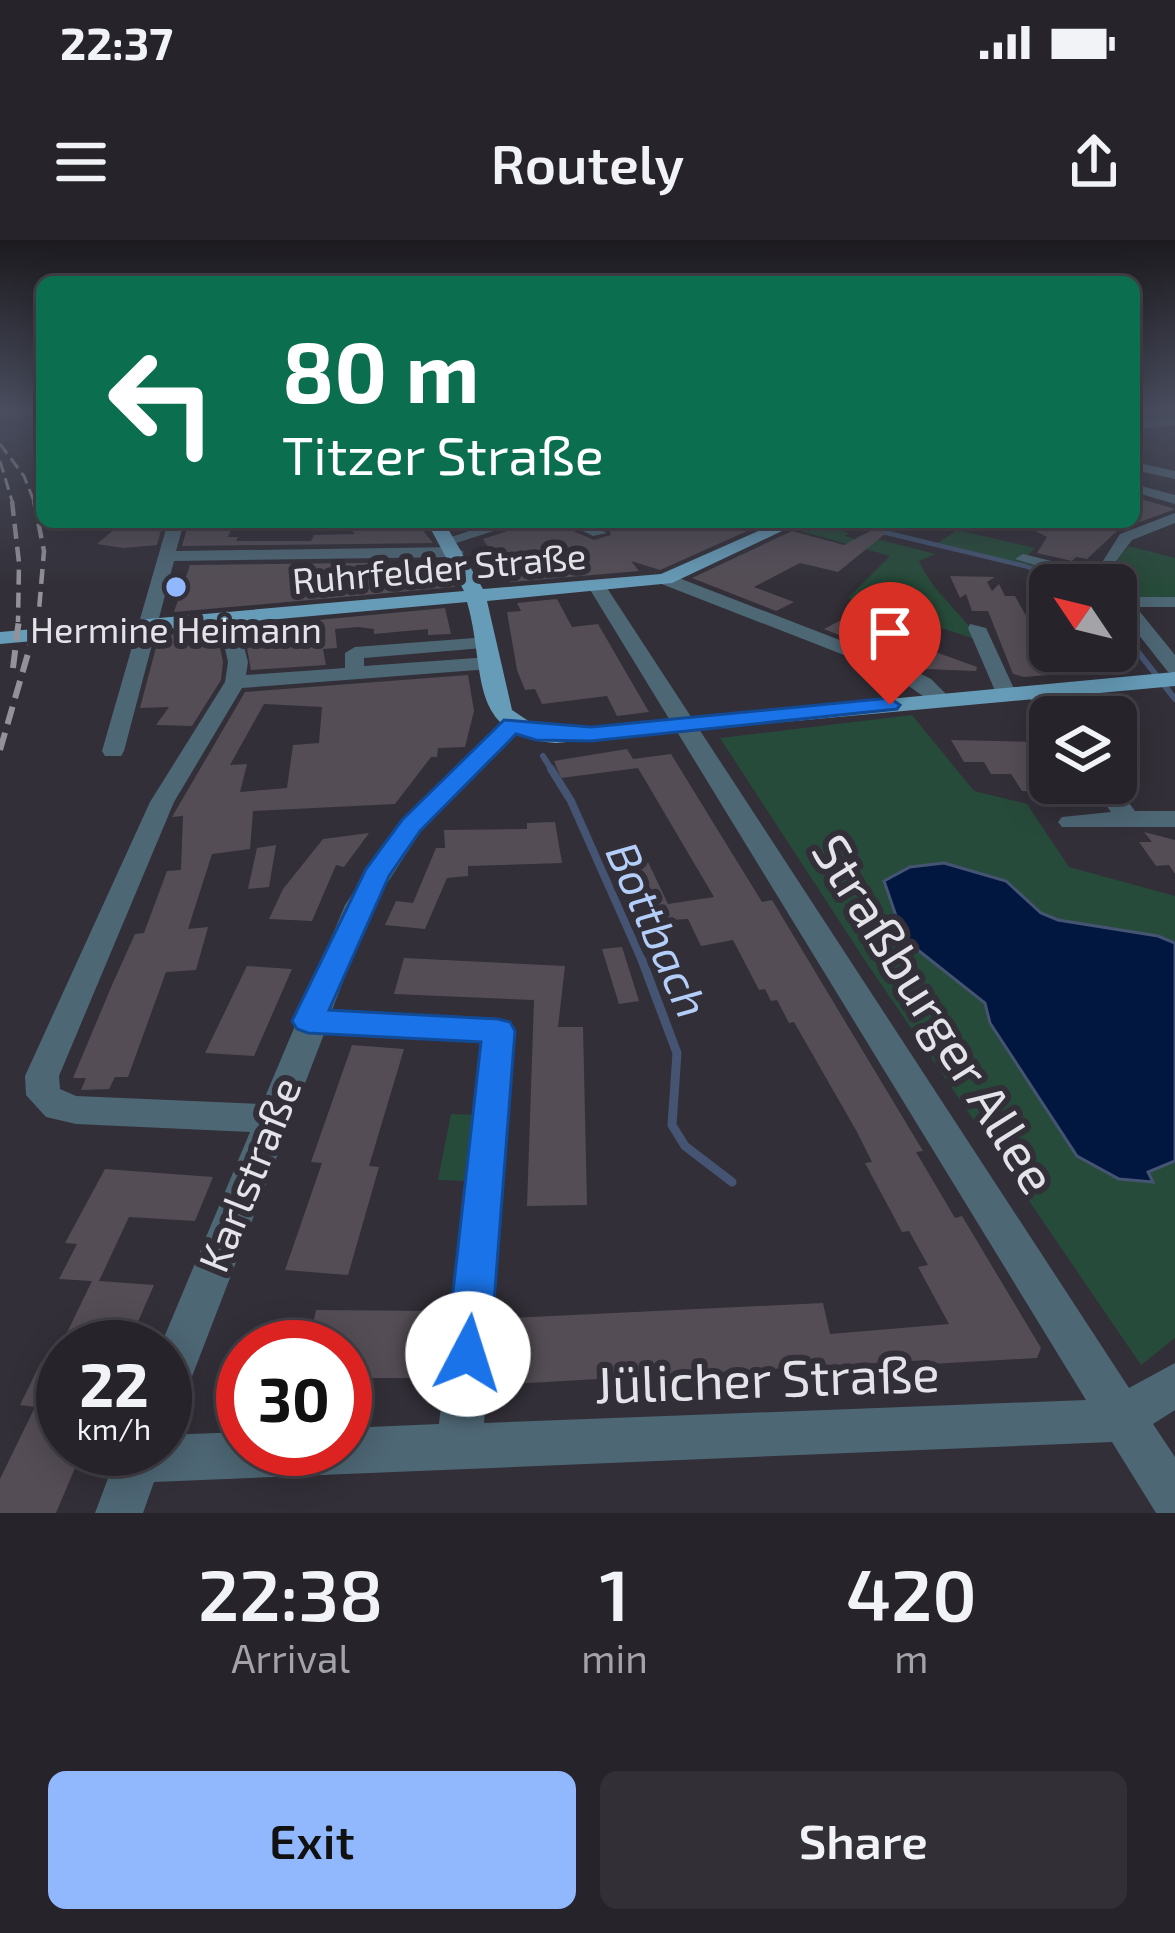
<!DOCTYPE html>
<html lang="en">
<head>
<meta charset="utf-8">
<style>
  :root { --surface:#26232a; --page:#322f36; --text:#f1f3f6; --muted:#a4a4a8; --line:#424047; --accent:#91b8fd }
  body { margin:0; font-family:"Exo 2",sans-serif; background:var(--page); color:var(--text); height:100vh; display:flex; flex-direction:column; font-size:45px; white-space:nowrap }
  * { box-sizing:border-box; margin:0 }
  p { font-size:39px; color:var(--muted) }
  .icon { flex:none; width:66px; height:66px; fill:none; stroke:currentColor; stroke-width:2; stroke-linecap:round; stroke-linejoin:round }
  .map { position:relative; height:1273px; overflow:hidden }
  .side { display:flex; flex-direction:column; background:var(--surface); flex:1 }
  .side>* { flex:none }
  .top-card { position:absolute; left:36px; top:36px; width:1104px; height:252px; border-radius:18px; box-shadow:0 6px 30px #0003,0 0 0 3px var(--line); background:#0b6e4f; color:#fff; overflow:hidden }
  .needle { width:78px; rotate:305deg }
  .tools { position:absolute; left:1029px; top:324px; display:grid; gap:24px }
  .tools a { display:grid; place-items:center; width:108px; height:108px; border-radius:18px; background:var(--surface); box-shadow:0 6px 30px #0003,0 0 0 3px var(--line); font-size:60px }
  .speed { position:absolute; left:36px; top:1080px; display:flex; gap:24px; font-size:60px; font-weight:700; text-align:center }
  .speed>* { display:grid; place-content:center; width:156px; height:156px; border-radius:50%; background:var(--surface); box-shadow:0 6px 30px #0003,0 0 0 3px var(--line); line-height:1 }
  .speed small { font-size:30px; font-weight:400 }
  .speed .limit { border:18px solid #d22; background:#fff; color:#111 }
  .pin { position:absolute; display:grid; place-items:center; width:102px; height:102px; color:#fff; margin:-123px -51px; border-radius:50% 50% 50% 0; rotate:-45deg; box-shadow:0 0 12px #0007 }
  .pin .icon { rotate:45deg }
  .me { position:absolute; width:132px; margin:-66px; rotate:5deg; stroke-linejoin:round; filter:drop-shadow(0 0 9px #0008) }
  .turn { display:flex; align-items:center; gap:42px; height:252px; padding:0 48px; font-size:54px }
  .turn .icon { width:156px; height:156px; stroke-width:2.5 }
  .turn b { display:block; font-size:84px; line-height:102px }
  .eta { display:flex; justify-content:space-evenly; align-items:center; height:204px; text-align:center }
  .eta b { font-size:72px; font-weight:600; line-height:84px }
  .primary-button { display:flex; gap:24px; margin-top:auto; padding:24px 48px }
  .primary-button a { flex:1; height:138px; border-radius:18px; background:var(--accent); color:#111; font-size:48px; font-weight:600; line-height:138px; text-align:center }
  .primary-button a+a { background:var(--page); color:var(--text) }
  .status { display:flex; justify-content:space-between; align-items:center; height:84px; padding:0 60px; background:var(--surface); direction:ltr }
  .status svg { height:33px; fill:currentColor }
  header { display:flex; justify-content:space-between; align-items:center; height:156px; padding:0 48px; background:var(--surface); font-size:54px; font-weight:600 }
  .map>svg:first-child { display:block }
  .green { fill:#274b3a }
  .water { fill:#01173f; stroke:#455472; stroke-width:3 }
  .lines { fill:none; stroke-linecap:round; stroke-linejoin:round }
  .stream-far3 { stroke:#455472; stroke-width:4.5 }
  .stream-far2 { stroke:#455472; stroke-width:6 }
  .stream-far1 { stroke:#455472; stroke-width:8 }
  .stream { stroke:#455472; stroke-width:9 }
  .building { fill:#544d55; fill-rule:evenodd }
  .minor { fill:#4e6775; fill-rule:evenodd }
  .major { fill:#679cb8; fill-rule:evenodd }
  .rail-far2 { stroke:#939199; stroke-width:3; stroke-dasharray:12 6; stroke-linecap:butt }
  .rail-far1 { stroke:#939199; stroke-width:4.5; stroke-dasharray:15 8; stroke-linecap:butt }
  .rail { stroke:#939199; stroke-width:6; stroke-dasharray:18 9; stroke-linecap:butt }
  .route { fill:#1a73e8; stroke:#114b97; stroke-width:3 }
  .poi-dot { fill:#91b8fd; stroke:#322f38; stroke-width:4.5 }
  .labels { text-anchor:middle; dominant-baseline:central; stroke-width:12; stroke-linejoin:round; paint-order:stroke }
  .far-street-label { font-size:36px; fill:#e4e3e9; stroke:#322f38 }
  .far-poi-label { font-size:36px; fill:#e4e3e9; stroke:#322f38 }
  .street-label { font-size:42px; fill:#e4e3e9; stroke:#322f38 }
  .water-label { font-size:45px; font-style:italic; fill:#b3cef9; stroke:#322f38 }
  .near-street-label { font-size:51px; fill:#e4e3e9; stroke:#322f38 }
</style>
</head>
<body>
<div class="status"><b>22:37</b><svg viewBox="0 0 49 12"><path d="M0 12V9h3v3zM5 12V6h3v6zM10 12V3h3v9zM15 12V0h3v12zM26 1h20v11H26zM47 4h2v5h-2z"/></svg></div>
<header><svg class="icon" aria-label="menu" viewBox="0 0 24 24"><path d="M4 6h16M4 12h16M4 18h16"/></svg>Routely<svg class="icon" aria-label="share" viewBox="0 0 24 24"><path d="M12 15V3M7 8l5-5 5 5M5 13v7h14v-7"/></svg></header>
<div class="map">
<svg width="1175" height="1273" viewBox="0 0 1175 1273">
  <rect width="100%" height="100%" fill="#322f38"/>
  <path class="green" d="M847,282H856L938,303L957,290L1035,308L1022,321L1074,338Z
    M808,284L849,293L844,296L855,299L861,295L936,314L919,321C934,356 965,373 983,408L972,398L848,358L890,316L797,290Z
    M1129,306L1175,318V360L1131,359L1114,334L1118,319Z
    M912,475L974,551L1027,564L1069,627L1175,656V1098L1141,1125L868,725L720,498Z
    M451,874L478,875L466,941L438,940Z"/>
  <path class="water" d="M944,623L1006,641L1041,673L1058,680L1158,696L1175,703V921L1148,932L1153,942L1119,939L1077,916L990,783L985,763L904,699L884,641L910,627Z"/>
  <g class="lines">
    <path class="stream-far3" d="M841,282L1025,326L1075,345"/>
    <path class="stream-far2" d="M1116,384L1175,459
      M543,516L553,532"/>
    <path class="stream-far1" d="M551,529L571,561L643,723"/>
    <path class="stream" d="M642,720L677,813L672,885L685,906L732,942"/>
  </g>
  <path class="building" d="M1134,257L1175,269L1118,290L1087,319L1076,317L1072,321L1037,313L1047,297L1018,282H1134Z
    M140,282H163L157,305L124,308L97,304L117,287H136Z
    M213,282H234L228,297H238L236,301H311L314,295L355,294L348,286L416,282L433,303L182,306L188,285Z
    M595,282H760L765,283L660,330L631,321L639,331L511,342L483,299L514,289L573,291L594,300L611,295L609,289Z
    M880,286L885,294L838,332L800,323L754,347L794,362L776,371L692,338L792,291L844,305Z
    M443,322L455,347L174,372L190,325Z
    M950,336L995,337L987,342L992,351L999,344L1005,356H1015L1035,392L1050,393V411H1081L1093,431L1024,437L1013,434L988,371H972L966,354L960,358Z
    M557,359L572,387L598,384L649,472L617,476L607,456L542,464L535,449L525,450L517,430L507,372L521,371L517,363Z
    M870,365L920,381L894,397L977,427L976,431L924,429L917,409L900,419L824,389Z
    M445,368L451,394L428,395V389L374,394V389L358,387L335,389L337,408L323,409L326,425L251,430L243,387Z
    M216,389L223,422L221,440L192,486L156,485L169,467L140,468L159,396Z
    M468,435L474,471L465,507L438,508L437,517H431L395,564L253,571L250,609L212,614L188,689L208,687L196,730L166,732L128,837H115L109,849L81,850L86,838H73L112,745L135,694L144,693L167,631L181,630L183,576L172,577L245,452ZM264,464L322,467L319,503L293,505L287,548L240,552L247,524L230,525Z
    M951,500L1037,502L1050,519V552L1022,551L1011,534H991L984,522H964Z
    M627,509L633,519L671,514L762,662L772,660L923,911L916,912L955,978L962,976L1041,1108L1037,1118L931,1124L929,1120L511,1144V1078L823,1063L830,1094L949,1084L918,1027L928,1025L909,991L902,992L865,923L872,922L857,892L794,782L789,783L777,760L771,761L765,749L759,750L733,700L701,706L688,679L653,681L628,625L648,622L668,664L714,657L638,528L561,538L554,521Z
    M555,582L562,623L468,626V636L447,638L425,689L385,685L396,661L413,663L436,608H445L444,590L527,589V583Z
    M1144,592L1175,600V634L1169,625L1156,626L1139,602H1152Z
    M369,593L344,627L336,625L312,681L269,679L283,649L323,599Z
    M276,605L269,647L248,649L257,608Z
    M622,707L639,761L619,764L602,709Z
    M404,718L565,726L558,787H583L587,965L527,966L534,760L394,754Z
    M247,726L292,729L254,816L205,813Z
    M352,805L404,809L369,926L379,927L348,1035L285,1030L322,923L311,922Z
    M105,929L213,937L195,981L129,977L99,1041L154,1045L127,1107H60L92,1041L59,1039L77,1004L65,1003Z
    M316,1070L439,1071L430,1138H345V1107H308Z
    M41,1122L63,1124V1209H83L56,1273H0V1239L35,1167L20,1165Z"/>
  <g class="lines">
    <path class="minor" d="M1175,177V185L1134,190V182Z
      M1134,222L1175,231V239L1134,230Z
      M1134,244L1175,255V264L1134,252Z
      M1175,273V283L1132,300L1111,328L1117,345L1116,346L1099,345L1015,319L1023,314L1096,332L1120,294Z
      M168,282H184L176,311L456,307L464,312L456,317L174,321L124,511L121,516H105L102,511Z
      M497,282H522L450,305L442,300Z
      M564,282H585L607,293L593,296Z
      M659,335H671L899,423L931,439L951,459L940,465C925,460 903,440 885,431L659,343Z
      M598,343L607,348L1129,1148L1175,1123V1170L1153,1184L1175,1217V1273H1156L1112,1202L154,1242L143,1273H95L119,1209H165V1195L243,1192V1209H345V1188L439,1184L481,802L324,794L181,1165L165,1171V1107H160L250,892L76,884L46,877L26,855L25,836L150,562L225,442L228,422L218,377L227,371L236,377L248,422L246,435L345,428V413L355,407L488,397L495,399V407L364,418V426L490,417L500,423L490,429L242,448L174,562L59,836L60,849L76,856L262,864L295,786L292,781L301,771L345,665L402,581L504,480H520V490L421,591L373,665L332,770L498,779L509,782L514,791L484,1183L1086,1160L589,348Z
      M1116,349L1127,357H1175V367H1136L1175,415V434L1168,432L1116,366Z
      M970,384L986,388L1016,453L1013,457L1006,459L996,453L968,388Z
      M1035,445L1042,447L1065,477H1050V483L1046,482L1025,451Z
      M1090,543H1114L1135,571H1175V587H1062L1058,582L1062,577L1111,572Z"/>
    <path class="major" d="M427,282H444L483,349L661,334L779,282H801L672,343L487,361L512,470L536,486L594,487L1175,432V446L556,503C465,496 487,430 467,362L0,404V392L464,351Z"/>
    <path class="rail-far2" d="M0,204L24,236L35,264
      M0,221L13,264"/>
    <path class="rail-far1" d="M12,261L19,323L18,382
      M34,261L44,311L38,382"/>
    <path class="rail" d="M13,428L19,379
      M0,510L38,379"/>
  </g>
  <linearGradient id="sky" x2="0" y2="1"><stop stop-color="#1c1a1f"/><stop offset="0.49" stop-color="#494d5e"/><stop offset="1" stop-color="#494d5e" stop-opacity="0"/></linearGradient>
  <rect width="1175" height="348" fill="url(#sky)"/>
  <path class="route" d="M890,458L900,465L897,469L591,501L536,500L516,494L420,591L389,636L329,770L498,779L510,782L515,791L490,1114L483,1130L468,1136L453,1130L446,1114L481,802L308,793L297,789L292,781L366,629L402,580L504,480L591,487Z"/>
  <circle class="poi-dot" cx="176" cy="347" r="12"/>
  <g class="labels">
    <g class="far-street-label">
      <text transform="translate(439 327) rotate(-5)">Ruhrfelder Straße</text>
    </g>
    <g class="far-poi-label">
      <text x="176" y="388">Hermine Heimann</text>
    </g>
    <g class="street-label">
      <text transform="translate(248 934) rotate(-68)">Karlstraße</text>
    </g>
    <g class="water-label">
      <text transform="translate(659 689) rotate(66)">Bottbach</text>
    </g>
    <g class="near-street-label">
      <text transform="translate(936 773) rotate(58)">Straßburger Allee</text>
      <text transform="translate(767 1137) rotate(-2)">Jülicher Straße</text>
    </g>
  </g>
</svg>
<div class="tools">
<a><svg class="needle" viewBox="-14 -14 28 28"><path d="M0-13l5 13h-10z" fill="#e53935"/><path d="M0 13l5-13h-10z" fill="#a4a4a8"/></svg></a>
<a><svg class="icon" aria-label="layers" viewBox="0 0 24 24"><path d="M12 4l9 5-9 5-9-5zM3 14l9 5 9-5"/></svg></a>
</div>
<div class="speed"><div>22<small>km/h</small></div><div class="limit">30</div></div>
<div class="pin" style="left:890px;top:465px;background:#d93025"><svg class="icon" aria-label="arrive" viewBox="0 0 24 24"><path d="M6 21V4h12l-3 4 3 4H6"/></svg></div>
<svg class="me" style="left:468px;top:1114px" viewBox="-20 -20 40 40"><circle r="19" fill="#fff"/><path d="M0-13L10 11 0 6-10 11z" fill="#1a73e8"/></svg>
<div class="top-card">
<div class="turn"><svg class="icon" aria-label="left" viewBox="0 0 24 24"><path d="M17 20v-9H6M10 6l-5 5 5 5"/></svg><div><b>80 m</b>Titzer Straße</div></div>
</div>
</div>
<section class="side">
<div class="eta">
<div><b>22:38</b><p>Arrival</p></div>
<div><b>1</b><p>min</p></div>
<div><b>420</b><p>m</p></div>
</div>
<div class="primary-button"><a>Exit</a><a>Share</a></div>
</section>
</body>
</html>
